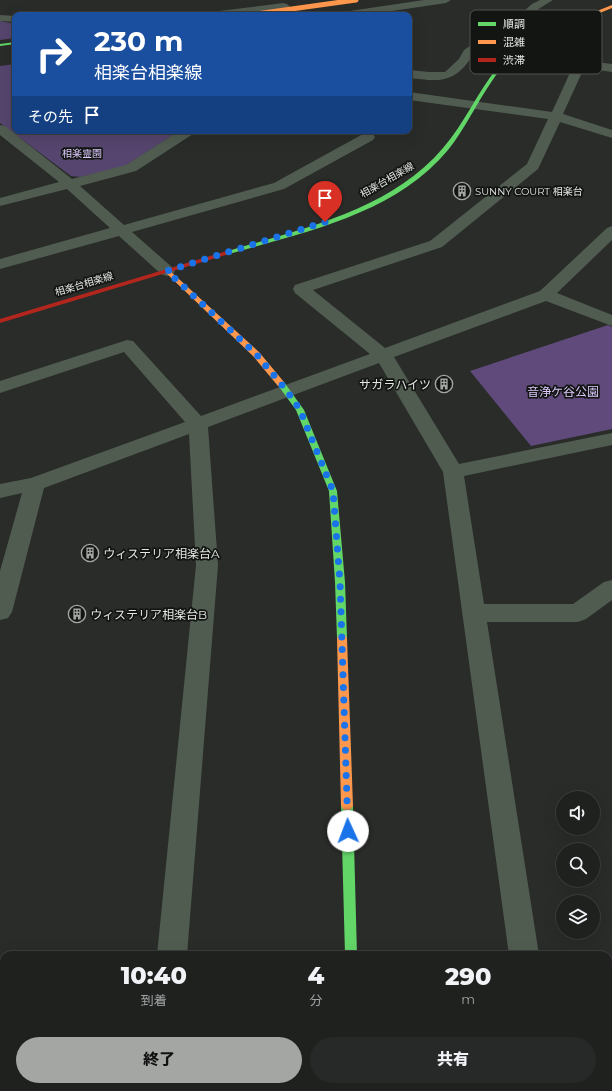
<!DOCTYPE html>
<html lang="ja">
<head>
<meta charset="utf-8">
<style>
  :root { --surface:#1f211f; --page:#272928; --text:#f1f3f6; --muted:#a1a3a4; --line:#3c3e3d; --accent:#a3a6a3 }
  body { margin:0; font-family:Montserrat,"Noto Sans JP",sans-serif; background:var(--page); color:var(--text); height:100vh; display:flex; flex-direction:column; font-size:15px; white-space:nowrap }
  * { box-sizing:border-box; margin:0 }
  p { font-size:13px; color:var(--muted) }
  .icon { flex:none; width:22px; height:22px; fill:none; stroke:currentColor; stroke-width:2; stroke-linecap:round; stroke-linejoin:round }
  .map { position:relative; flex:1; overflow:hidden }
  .sheet { position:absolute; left:0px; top:951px; width:612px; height:140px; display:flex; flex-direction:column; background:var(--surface); border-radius:12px 12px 0 0; box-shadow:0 4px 16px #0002,0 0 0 1px var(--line) }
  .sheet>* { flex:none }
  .hud { position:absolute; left:12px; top:12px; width:400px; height:122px; border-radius:8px; box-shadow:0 4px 16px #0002,0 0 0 1px var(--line); background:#1a4fa0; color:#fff; overflow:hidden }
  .controls { position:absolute; left:556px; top:791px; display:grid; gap:8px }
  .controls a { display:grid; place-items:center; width:44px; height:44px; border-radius:50%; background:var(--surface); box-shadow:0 4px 16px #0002,0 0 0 1px var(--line); font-size:20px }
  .pin { position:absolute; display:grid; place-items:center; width:34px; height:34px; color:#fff; margin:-41px -17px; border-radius:50% 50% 50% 0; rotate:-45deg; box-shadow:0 0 4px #0007 }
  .pin .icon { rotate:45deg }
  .me { position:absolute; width:44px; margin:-22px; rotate:358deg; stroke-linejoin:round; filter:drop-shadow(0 0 3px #0008) }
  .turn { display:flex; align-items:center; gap:14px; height:84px; padding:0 16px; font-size:18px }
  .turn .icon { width:52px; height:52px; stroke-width:2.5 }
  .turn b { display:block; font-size:28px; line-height:34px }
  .then { display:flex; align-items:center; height:38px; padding:0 16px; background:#0003; gap:8px; font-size:15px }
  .eta { display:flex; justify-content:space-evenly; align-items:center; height:68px; text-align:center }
  .eta b { font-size:24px; font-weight:800; line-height:28px }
  .cta { display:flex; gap:8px; margin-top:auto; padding:8px 16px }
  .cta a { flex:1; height:46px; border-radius:24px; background:var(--accent); color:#111; font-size:16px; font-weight:800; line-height:46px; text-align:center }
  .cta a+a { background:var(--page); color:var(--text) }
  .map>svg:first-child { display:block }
  .green { fill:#56456e }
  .forest { fill:#5f4a7b }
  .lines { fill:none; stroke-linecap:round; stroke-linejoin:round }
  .street { fill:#515c51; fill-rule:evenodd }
  .fast { fill:#63d668; fill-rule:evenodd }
  .slow { fill:#ff974d; fill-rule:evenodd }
  .jam { fill:#b3261e; fill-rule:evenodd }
  .slow-bridge { stroke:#ff974d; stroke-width:5 }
  .route { stroke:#1a73e8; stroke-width:7; stroke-dasharray:0 12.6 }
  .labels { text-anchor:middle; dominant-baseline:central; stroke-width:3.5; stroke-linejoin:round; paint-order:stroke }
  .far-park-label { font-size:10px; fill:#ddc9fd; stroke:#121512 }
  .far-street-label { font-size:10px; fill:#e4e7e4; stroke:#121512 }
  .far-poi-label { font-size:10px; fill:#e4e7e4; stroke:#121512; text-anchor:start }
  .poi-label { font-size:12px; fill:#e4e7e4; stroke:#121512; text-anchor:start }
  .park-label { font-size:12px; fill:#ddc9fd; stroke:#121512 }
  .key { fill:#121512; stroke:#515451; stroke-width:1 }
  .key-label { font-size:11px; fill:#e4e7e4 }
</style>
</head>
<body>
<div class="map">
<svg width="612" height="1091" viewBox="0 0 612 1091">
  <rect width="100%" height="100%" fill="#292c29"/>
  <path class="green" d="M0,21L15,24V38L0,40Z
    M15,64V131H179L125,166L81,177L71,176L0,123V66Z"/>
  <path class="forest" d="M608,325L612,327V429L531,446L470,371Z"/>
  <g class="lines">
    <path class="street" d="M424,0H451L446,3L365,15H338L343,12Z
      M540,0H553L540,8L506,38L482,48L514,54L516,56L514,58L510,59L480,53L479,50C472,54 470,60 465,66C448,85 432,80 409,78V70L429,72H445L459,59L464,50L473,44L498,34L532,4Z
      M283,3L287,4L299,15H287L281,9L237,15H206L211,12Z
      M0,15L15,16V22L0,21Z
      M580,60L612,64V72L584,68L563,114L612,130V138L560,122L538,169L442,247L313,290L385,348L540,291L607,228L612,226V240L557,293L612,315V326L546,301L394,357L459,464L612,433V445L464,476L484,604H573L604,582L612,580V600L586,619L578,622H487L539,955H509L443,472L379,363L208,427L218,565L187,955H157L196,565L189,434L44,488L12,612L8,618L0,620V571L22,493L0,498V484L31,478L185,422L124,352L0,393V381L127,340L133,341L201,416L370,354L295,293L293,289L295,285L430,241L527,164L548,119L409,100V92L552,112L574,64L576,62Z
      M0,125L5,126L72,179L126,165L179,131H195L193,134L136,171L80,186L124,225L274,183L363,134H373L375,137L373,140L284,189L132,232L173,268L175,271L173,274L167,276L161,274L119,236L0,269V259L110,228L67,189L0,206V198L59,182L0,135Z
      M4,1074V1087H44L42,1091H0V1076Z"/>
    <path class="fast" d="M15,42V44L0,46V44Z
      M521,46L525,47C521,51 516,54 511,58C504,65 497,73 492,81C476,104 465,129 448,150C395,214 305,232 229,254H225V252C300,229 390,211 443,148C464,124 477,93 497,68L508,56Z
      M278,382H284L304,410L337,491L345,582L347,638L345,641H339L337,638L335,582L329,491L296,410L277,384Z
      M347,801L351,803L353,806L357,955H345L341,806L343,803Z
      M349,1087H363V1091H349Z"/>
    <path class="slow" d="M612,5V8L551,33L525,48L521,47L547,31Z
      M167,269L169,270L259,352L284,382V386H278L253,356L165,272L164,271Z
      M342,634L345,635L347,638L353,806L351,809L347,811L343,809L341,806L337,638L339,635Z"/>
    <path class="jam" d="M227,251L229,252V254L0,323V319Z"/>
    <path class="slow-bridge" d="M248,15L356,0"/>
  </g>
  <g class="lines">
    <path class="route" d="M325,222L167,271L256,354L287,391L300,410L333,491L340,582L348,831"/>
  </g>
  <defs>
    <symbol id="building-ring" viewBox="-11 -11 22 22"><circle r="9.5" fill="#121512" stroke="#a3a6a3" stroke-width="1.5"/><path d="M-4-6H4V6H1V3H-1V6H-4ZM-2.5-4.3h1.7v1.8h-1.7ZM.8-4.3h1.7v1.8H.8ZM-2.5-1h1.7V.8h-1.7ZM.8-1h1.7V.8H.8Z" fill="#a3a6a3"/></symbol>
  </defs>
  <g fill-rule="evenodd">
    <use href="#building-ring" x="452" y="181" width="20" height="20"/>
    <use href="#building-ring" x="434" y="374" width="20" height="20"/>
    <use href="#building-ring" x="80" y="543" width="20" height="20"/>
    <use href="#building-ring" x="67" y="604" width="20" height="20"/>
  </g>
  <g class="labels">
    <g class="far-park-label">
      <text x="82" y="153">相楽霊園</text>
    </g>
    <g class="far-street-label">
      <text transform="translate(387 180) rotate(-30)">相楽台相楽線</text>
      <text transform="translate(84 284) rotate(-17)">相楽台相楽線</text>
    </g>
    <g class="far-poi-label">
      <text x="475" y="191">SUNNY COURT 相楽台</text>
    </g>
    <g class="poi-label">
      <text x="431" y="384" text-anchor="end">サガラハイツ</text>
      <text x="103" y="553">ウィステリア相楽台A</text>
      <text x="90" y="614">ウィステリア相楽台B</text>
    </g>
    <g class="park-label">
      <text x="563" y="391">音浄ケ谷公園</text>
    </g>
  </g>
  <rect x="470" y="10" width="132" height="64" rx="6" class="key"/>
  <rect x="478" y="22" width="18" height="4" fill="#63d668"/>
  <rect x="478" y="40" width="18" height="4" fill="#ff974d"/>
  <rect x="478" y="58" width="18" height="4" fill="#b3261e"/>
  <g class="key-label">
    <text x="503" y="28">順調</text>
    <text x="503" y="46">混雑</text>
    <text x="503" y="64">渋滞</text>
  </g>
</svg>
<div class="controls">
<a><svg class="icon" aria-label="sound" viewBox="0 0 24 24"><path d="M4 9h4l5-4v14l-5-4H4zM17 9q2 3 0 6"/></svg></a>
<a><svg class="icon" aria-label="search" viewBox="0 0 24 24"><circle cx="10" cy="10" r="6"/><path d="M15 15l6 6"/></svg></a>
<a><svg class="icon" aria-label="layers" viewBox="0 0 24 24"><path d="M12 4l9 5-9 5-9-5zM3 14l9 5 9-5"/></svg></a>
</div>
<div class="pin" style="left:325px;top:222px;background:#d93025"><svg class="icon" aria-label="arrive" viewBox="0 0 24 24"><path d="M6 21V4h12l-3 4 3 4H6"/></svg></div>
<svg class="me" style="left:348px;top:831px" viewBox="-20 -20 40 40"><circle r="19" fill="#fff"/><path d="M0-13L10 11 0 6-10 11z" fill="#1a73e8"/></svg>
<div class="hud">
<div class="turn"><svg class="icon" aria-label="right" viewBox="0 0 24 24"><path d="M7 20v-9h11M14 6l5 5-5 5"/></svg><div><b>230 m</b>相楽台相楽線</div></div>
<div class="then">その先<svg class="icon" aria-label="arrive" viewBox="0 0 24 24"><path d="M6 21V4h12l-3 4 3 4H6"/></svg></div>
</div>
<section class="sheet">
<div class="eta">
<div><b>10:40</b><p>到着</p></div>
<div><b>4</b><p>分</p></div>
<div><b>290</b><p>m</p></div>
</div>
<div class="cta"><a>終了</a><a>共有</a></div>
</section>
</div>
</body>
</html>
